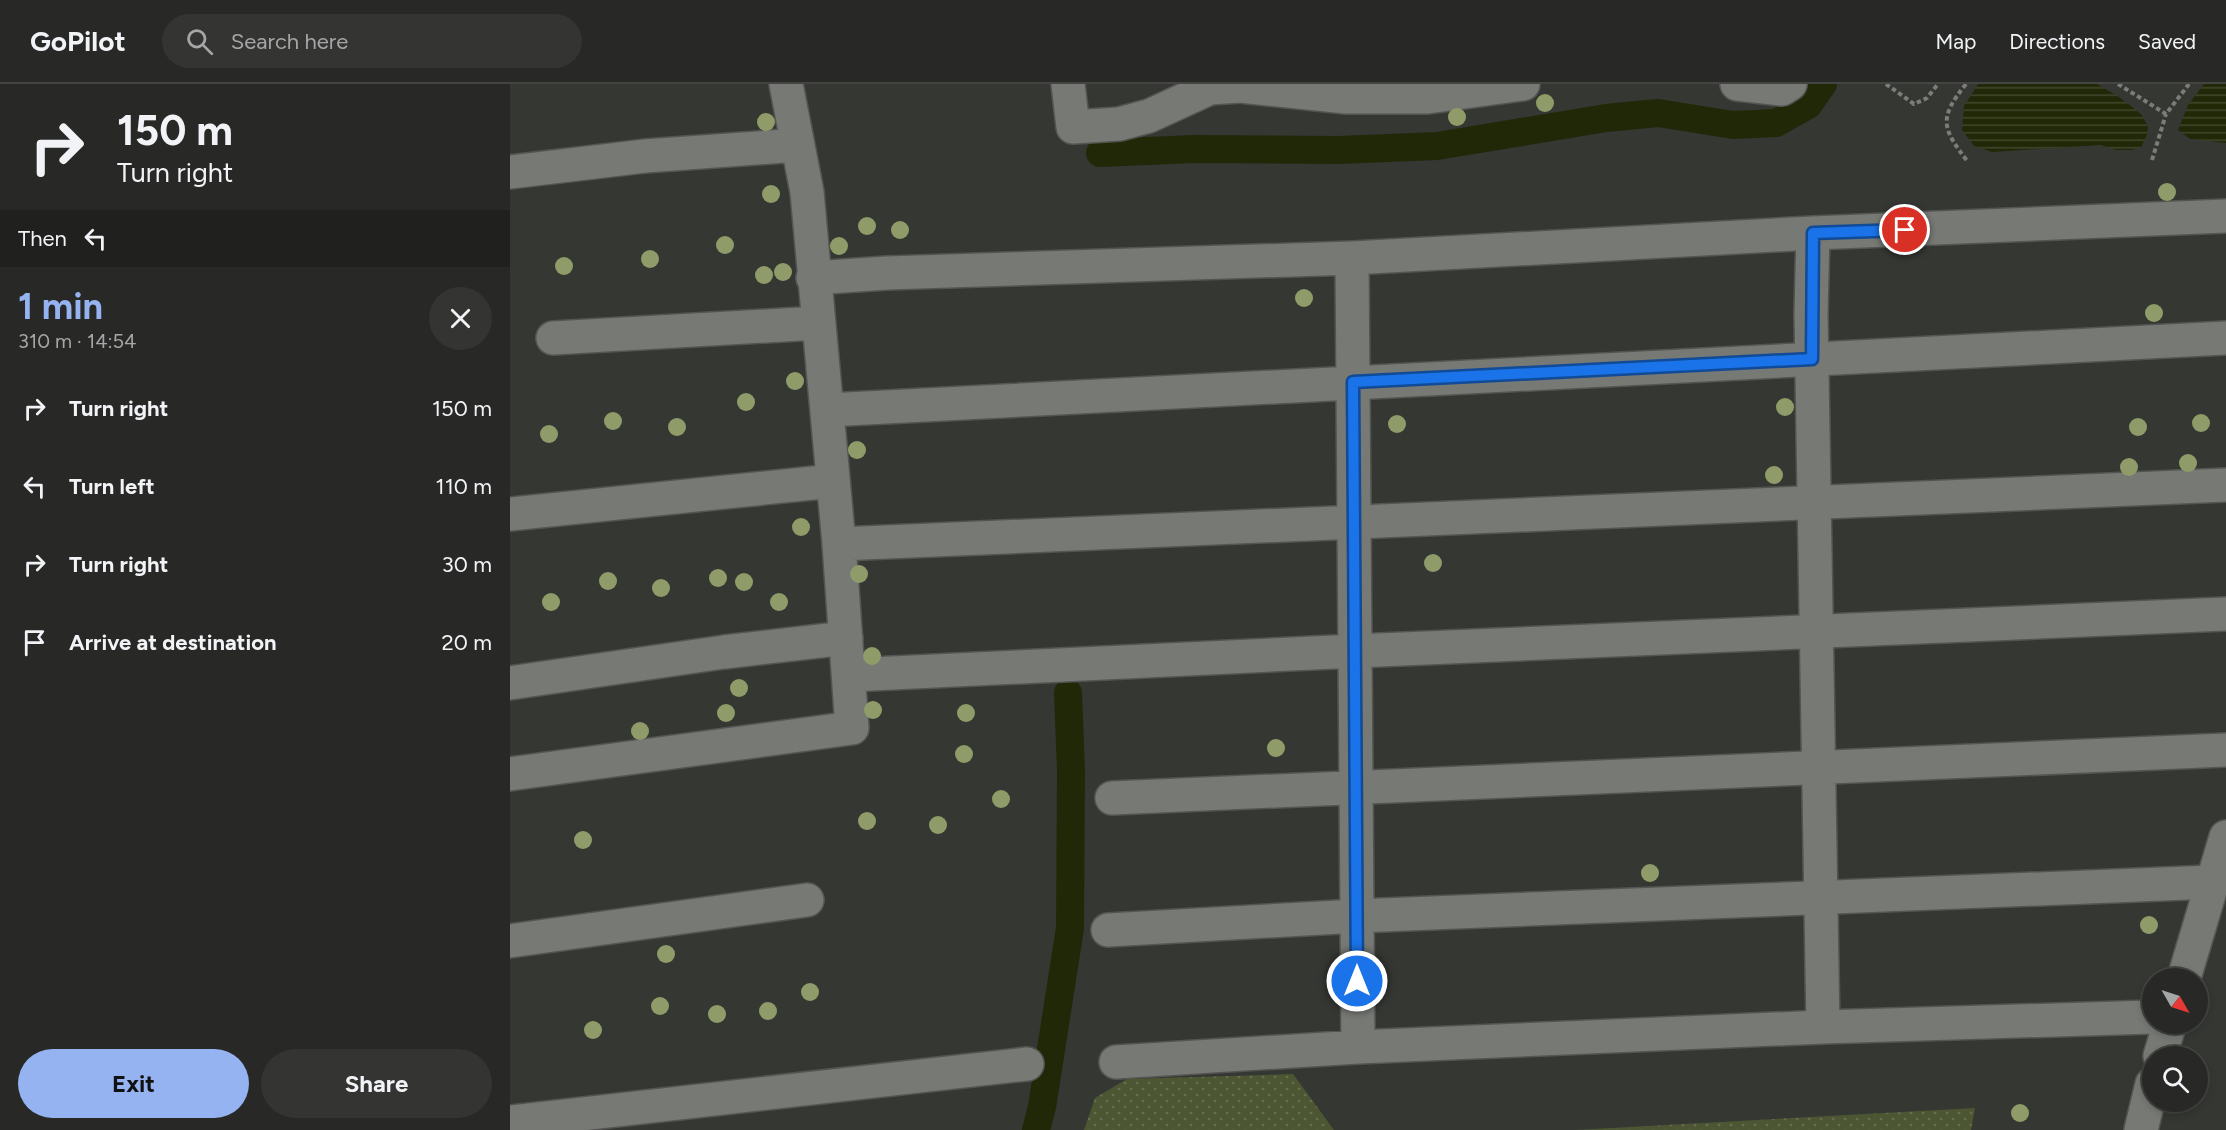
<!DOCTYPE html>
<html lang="en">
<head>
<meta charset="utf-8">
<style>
  :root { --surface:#282926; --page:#343532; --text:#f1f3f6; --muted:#a5a6a7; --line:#444543; --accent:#95b2f1 }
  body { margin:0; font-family:Figtree,sans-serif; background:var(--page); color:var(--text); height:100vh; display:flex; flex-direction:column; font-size:22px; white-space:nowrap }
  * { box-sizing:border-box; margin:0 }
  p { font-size:20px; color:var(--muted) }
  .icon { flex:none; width:33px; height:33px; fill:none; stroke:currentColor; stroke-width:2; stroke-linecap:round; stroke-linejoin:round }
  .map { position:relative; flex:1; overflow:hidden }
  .details { display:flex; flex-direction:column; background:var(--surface); width:510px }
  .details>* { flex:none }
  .banner { background:#282926; color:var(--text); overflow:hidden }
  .needle { width:39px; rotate:129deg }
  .tools { position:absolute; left:1632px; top:884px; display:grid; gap:12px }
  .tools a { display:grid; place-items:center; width:66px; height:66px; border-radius:50%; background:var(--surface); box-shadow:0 3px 9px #0003,0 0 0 2px var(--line); font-size:30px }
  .pin { position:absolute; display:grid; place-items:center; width:51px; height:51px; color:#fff; margin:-26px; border:3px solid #fff; border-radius:50%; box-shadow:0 2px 6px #0007 }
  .me { position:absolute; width:66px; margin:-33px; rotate:0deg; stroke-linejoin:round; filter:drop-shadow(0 0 4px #0008) }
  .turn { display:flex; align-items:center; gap:21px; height:126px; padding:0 18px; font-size:27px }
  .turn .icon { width:78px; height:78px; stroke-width:2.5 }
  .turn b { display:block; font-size:42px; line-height:51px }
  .then { display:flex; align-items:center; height:57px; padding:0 18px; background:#0003; gap:12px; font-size:22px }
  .round { display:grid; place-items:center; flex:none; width:63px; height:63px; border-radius:32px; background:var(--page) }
  .summary { display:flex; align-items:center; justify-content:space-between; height:102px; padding:0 18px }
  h1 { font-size:36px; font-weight:700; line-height:45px; color:var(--accent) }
  .button { display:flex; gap:12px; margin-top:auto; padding:12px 18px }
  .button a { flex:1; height:69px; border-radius:36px; background:var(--accent); color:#111; font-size:24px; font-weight:700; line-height:69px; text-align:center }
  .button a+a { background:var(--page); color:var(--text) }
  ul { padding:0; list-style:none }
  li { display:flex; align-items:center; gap:18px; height:78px; padding:0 18px }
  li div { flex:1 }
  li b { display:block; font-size:22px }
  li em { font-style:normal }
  header { display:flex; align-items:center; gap:36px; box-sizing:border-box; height:84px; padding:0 30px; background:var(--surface); border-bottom:2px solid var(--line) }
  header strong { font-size:28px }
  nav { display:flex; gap:33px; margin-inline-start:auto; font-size:21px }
  .search { width:420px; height:54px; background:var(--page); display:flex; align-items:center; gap:15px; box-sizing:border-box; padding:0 21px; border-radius:33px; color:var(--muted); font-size:22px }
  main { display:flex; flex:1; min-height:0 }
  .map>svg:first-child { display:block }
  .grass { fill:url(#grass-dots) }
  .water { fill:url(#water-rules) }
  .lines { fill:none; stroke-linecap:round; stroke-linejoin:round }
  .canal { stroke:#212808; stroke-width:28 }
  .minor-casing { stroke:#545552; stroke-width:36 }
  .path { stroke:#7b7d79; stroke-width:4; stroke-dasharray:4.5 3; stroke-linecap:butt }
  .minor { stroke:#777975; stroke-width:33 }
  .tree { fill:#8f9c69 }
  .route-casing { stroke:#114b97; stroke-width:15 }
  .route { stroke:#1a73e8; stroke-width:10 }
</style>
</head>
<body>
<header>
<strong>GoPilot</strong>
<div class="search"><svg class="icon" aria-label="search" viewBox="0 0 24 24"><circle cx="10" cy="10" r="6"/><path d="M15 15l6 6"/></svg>Search here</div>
<nav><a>Map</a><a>Directions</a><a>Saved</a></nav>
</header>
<main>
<section class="details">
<div class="banner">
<div class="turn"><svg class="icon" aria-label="right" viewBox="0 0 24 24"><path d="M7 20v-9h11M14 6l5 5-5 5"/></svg><div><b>150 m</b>Turn right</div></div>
<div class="then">Then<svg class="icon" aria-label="left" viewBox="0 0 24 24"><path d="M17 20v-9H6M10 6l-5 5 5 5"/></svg></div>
</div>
<div class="summary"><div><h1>1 min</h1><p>310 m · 14:54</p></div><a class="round"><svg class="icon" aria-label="close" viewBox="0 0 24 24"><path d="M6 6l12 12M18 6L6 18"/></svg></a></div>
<ul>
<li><svg class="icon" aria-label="right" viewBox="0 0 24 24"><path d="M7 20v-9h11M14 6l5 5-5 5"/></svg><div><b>Turn right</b></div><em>150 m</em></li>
<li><svg class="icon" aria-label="left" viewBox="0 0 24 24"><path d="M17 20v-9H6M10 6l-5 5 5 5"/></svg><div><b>Turn left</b></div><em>110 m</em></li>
<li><svg class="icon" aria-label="right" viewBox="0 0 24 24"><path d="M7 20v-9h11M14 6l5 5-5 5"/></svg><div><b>Turn right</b></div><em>30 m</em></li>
<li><svg class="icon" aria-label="arrive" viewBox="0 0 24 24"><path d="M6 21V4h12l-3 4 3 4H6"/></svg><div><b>Arrive at destination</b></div><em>20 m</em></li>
</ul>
<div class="button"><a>Exit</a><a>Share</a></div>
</section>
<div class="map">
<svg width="1716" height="1046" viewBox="0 0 1716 1046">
  <defs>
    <pattern id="grass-dots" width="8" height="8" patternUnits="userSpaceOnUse" patternTransform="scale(1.5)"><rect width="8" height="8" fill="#4c5632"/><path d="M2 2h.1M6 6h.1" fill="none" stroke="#666e4f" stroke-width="1.8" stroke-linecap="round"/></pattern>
    <pattern id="water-rules" width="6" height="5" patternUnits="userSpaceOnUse" patternTransform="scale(1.5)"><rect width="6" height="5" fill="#212808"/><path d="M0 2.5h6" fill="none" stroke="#41472c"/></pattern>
  </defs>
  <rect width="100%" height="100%" fill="#353733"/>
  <path class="grass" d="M783,990L824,1046H574L585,1014L617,995Z
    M1465,1024L1461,1046H1065Z"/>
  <path class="water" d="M1468,0H1587L1609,13L1631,30L1638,42L1637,51L1631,63L1622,66H1606L1591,61L1482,68L1464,62L1452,46L1454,22Z
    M1694,0H1716V59L1680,55L1668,46L1678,21Z"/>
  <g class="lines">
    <path class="canal" d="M590,69L684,65L829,66L927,62L1096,34L1148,29L1223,41L1266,39L1298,21L1313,0
      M526,1046L532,1023L560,844L561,687L558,609"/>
    <defs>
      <path id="minor" d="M558,0L563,43L609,40L639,32L700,4L730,2L836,13H918L1013,0
        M1227,0L1272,5L1280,0
        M0,88L135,72L288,61
        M1303,149L1301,230L1313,943
        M842,174L848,963
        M303,194L377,189L842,174L1303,149L1716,132
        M43,254L308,239
        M317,326L1716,254
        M0,430L323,397
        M329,460L1716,401
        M340,591L845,567L1716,530
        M0,599L214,568L336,554
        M0,690L342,644L329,460L297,108L276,0
        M602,714L1716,666
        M598,846L847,832L1702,798
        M0,857L297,816
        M1674,894L1716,753
        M1650,972L1660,939
        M606,978L848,963L1313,943L1642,933
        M0,1038L517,980
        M1631,1046L1642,1000"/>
    </defs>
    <use href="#minor" class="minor-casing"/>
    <path class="path" d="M1376,0L1404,20L1417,14L1428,0
      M1456,0C1428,35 1432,44 1458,78
      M1608,0L1656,30L1679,0
      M1642,76L1656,30"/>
    <use href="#minor" class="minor"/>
  </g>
  <g class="tree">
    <circle cx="1035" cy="19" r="9"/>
    <circle cx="947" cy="33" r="9"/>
    <circle cx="256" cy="38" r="9"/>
    <circle cx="1657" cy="108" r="9"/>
    <circle cx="261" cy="110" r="9"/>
    <circle cx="357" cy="142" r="9"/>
    <circle cx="390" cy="146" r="9"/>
    <circle cx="215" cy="161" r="9"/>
    <circle cx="329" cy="162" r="9"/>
    <circle cx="140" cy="175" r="9"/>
    <circle cx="54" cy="182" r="9"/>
    <circle cx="273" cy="188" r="9"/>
    <circle cx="254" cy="191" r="9"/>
    <circle cx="794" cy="214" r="9"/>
    <circle cx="1644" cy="229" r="9"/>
    <circle cx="285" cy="297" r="9"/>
    <circle cx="236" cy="318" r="9"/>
    <circle cx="1275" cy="323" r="9"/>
    <circle cx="103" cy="337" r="9"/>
    <circle cx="1691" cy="339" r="9"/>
    <circle cx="887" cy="340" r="9"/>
    <circle cx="167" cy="343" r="9"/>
    <circle cx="1628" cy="343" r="9"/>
    <circle cx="39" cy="350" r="9"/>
    <circle cx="347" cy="366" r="9"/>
    <circle cx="1678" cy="379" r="9"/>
    <circle cx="1619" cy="383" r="9"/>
    <circle cx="1264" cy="391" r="9"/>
    <circle cx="291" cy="443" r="9"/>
    <circle cx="923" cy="479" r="9"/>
    <circle cx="349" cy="490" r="9"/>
    <circle cx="208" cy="494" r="9"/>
    <circle cx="98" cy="497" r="9"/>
    <circle cx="234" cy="498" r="9"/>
    <circle cx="151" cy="504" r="9"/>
    <circle cx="41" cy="518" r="9"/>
    <circle cx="269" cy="518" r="9"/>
    <circle cx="362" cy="572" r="9"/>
    <circle cx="229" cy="604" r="9"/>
    <circle cx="363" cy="626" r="9"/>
    <circle cx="216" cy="629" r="9"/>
    <circle cx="456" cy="629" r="9"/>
    <circle cx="130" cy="647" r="9"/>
    <circle cx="766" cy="664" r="9"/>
    <circle cx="454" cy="670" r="9"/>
    <circle cx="491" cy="715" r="9"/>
    <circle cx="357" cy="737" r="9"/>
    <circle cx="428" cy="741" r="9"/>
    <circle cx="73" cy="756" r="9"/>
    <circle cx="1140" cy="789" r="9"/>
    <circle cx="1639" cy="841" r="9"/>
    <circle cx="156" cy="870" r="9"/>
    <circle cx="300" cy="908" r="9"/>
    <circle cx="150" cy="922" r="9"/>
    <circle cx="258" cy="927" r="9"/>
    <circle cx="207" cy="930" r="9"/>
    <circle cx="83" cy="946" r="9"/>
    <circle cx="1510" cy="1029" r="9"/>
  </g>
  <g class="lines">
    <defs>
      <path id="route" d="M847,897L843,298L1302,275L1303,149L1395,146"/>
    </defs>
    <use href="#route" class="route-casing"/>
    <use href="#route" class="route"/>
  </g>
</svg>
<div class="tools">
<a><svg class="needle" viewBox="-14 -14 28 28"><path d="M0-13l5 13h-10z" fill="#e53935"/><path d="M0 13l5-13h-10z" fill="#a5a6a7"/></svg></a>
<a><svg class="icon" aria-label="search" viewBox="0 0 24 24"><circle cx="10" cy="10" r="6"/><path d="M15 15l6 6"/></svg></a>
</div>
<div class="pin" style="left:1395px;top:146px;background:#d93025"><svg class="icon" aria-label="arrive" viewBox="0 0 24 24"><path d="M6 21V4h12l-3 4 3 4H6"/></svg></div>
<svg class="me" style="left:847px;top:897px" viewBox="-20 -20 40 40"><circle r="17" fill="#1a73e8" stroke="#fff" stroke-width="3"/><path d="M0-11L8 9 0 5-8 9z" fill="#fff"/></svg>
</div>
</main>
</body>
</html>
